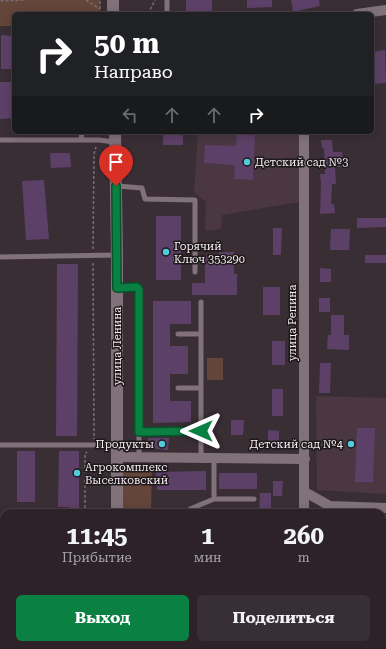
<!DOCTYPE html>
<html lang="ru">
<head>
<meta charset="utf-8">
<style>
  :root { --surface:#2c2228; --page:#382f34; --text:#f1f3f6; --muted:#a6a4a8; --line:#483f45; --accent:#0b8043 }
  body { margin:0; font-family:"Roboto Serif",serif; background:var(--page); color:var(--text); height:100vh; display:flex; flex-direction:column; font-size:15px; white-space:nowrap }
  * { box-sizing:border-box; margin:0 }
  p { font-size:13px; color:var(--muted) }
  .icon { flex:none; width:22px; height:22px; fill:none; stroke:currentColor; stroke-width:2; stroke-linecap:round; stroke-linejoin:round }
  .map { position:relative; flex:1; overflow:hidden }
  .panel { position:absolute; left:0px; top:509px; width:386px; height:140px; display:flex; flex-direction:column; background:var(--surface); border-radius:12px 12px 0 0; box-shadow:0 2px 10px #0003,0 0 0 1px var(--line) }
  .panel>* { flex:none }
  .hud { position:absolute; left:12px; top:12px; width:362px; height:122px; border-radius:6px; box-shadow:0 2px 10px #0003,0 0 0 1px var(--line); background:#202124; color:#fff; overflow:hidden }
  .pin { position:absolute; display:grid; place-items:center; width:34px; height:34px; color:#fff; margin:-41px -17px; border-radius:50% 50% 50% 0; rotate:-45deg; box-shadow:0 0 4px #0007 }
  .pin .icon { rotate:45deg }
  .me { position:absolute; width:44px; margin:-22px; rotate:270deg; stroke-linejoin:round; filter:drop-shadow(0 0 3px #0008) }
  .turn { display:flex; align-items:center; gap:14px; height:84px; padding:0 16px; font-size:18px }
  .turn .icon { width:52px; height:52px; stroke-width:2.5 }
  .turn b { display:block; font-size:28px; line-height:34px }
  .lanes { display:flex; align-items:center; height:38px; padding:0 16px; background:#0003; justify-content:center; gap:20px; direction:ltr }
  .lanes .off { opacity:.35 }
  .eta { display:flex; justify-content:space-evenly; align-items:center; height:68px; text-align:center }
  .eta b { font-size:24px; font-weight:700; line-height:28px }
  .primary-button { display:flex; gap:8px; margin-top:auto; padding:8px 16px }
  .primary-button a { flex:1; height:46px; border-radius:6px; background:var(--accent); color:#fff; font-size:16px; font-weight:700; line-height:46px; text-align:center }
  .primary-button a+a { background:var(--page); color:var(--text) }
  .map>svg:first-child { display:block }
  .built { fill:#4a3741 }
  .green { fill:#64453a }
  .building { fill:#5d4067 }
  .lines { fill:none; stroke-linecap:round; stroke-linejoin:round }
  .path { stroke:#786d73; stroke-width:1.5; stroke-dasharray:3 2; stroke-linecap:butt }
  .service { stroke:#81727a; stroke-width:5 }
  .minor { stroke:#81727a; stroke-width:10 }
  .tertiary { stroke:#81727a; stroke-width:12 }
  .route-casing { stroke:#07532c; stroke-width:10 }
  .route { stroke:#0b8043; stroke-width:7 }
  .poi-dot { fill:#53cbdb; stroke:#1e181b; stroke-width:1.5 }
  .labels { text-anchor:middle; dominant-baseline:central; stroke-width:3; stroke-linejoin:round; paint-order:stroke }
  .poi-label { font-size:11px; fill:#f5edf1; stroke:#1e181b; text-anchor:start }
  .street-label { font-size:11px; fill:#f5edf1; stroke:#1e181b }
</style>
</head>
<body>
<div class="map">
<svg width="386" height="649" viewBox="0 0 386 649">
  <rect width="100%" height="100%" fill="#3a2e35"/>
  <path class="built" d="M198,132H299V202L222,215L221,229L205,231L206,202L194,192Z
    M316,396L386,398V494L317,490Z"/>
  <path class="green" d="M0,0H100V14H14V26H0Z
    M207,358H223V380H207Z
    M152,465L151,513H123V466Z
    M123,645H151V649H123Z"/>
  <path class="building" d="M186,0H212V13L211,14H186Z
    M247,0H272V7L247,8Z
    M291,0H319L320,6L293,12Z
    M1,35L14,36V69H1Z
    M385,50L386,83L372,84V52Z
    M0,82H14V118L0,119Z
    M163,132H183V145H163Z
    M237,132H255L253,180L234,179L235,165L204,163L205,145L236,146Z
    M321,140H332L333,152H342L343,167H335L336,184H332L331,204H334L335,213L320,214L321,184L320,174H325L324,148H322Z
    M50,153H70L71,167L51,168Z
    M44,180L49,239L26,240L22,181Z
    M156,216H181V280H156Z
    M357,218H386V227L357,228Z
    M273,228H282L281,255H273Z
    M331,229H350L349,250H330Z
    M219,252H234V274H237V295H192V283H205V256H219Z
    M365,255H386V263H365Z
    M57,264H78L77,436H56Z
    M320,268L331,269V282H320Z
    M263,287H280V315H263Z
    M319,298H330V312H319Z
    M153,301H191V324H170V346H188V374H170V401H191V422L153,423Z
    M331,315H344V335H349V350L327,349L328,335H331Z
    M272,341H285V365H272Z
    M320,363H331L330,393H319Z
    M272,389H283V416H272Z
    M231,420H244L243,435H231Z
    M357,428H375L373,482H355Z
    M268,430L279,431V444H268Z
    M148,438H169L168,450L147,448Z
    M17,451H35V502H17Z
    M59,451H79V513H69V507H58Z
    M206,471V490H157L156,472Z
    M219,473H257V489H219Z
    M273,481H283L282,496H273Z
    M260,493H271V513H259Z"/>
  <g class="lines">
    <path class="path" d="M1,0L2,1L26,0
      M86,0L100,9
      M100,14V0
      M148,14L155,0
      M93,249L94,154L96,147
      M93,263L94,439
      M85,513V454L87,452"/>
    <path class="service" d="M167,0V14
      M0,140H99L115,142
      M81,140L82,132
      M117,186L142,188L145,199L195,200V272
      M0,257L117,255
      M118,288L137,287L139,290V457
      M178,334H201
      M178,388H201
      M139,432L201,431
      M0,445H117
      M201,459V302
      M214,459V499H254
      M190,513V509L214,499
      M0,585H4
      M55,649V645"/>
    <path class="minor" d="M357,14L386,10
      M304,132V513
      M117,457L305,459
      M305,492L330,506L386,508
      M302,649V645"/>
    <path class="tertiary" d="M113,0V14
      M115,132L117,255V513
      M117,645V649"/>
  </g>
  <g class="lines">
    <defs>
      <path id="route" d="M116,186L117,288L137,287L139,290V432L201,431"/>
    </defs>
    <use href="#route" class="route-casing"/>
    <use href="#route" class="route"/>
  </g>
  <g class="poi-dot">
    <circle cx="247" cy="162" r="4"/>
    <circle cx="166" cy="252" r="4"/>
    <circle cx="162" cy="444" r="4"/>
    <circle cx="351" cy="444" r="4"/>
    <circle cx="77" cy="473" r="4"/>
  </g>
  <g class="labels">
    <g class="poi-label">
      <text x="255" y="162">Детский сад №3</text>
      <text x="174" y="246">Горячий<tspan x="174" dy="13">Ключ 353290</tspan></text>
      <text x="154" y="444" text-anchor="end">Продукты</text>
      <text x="343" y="444" text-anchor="end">Детский сад №4</text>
      <text x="85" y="467">Агрокомплекс<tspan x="85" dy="13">Выселковский</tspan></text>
    </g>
    <g class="street-label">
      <text transform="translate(292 323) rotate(-90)">улица Репина</text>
      <text transform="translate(117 346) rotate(-90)">улица Ленина</text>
    </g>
  </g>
</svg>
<div class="pin" style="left:116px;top:186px;background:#d93025"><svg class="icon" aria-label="arrive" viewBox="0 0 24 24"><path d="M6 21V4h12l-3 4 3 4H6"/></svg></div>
<svg class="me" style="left:201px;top:431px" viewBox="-20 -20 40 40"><path d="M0-17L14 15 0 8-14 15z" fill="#0b8043" stroke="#fff" stroke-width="4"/></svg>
<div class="hud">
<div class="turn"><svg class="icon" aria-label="right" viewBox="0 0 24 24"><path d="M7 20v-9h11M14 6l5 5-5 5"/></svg><div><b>50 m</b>Направо</div></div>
<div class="lanes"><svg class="icon off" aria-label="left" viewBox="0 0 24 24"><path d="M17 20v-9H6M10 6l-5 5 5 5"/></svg><svg class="icon off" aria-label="ahead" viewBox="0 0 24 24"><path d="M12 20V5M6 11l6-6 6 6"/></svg><svg class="icon off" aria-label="ahead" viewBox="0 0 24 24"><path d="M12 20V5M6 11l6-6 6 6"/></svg><svg class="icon" aria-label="right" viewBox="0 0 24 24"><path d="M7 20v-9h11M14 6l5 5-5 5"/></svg></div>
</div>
<section class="panel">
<div class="eta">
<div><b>11:45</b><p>Прибытие</p></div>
<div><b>1</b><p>мин</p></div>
<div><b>260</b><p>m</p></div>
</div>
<div class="primary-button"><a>Выход</a><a>Поделиться</a></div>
</section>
</div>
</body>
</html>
